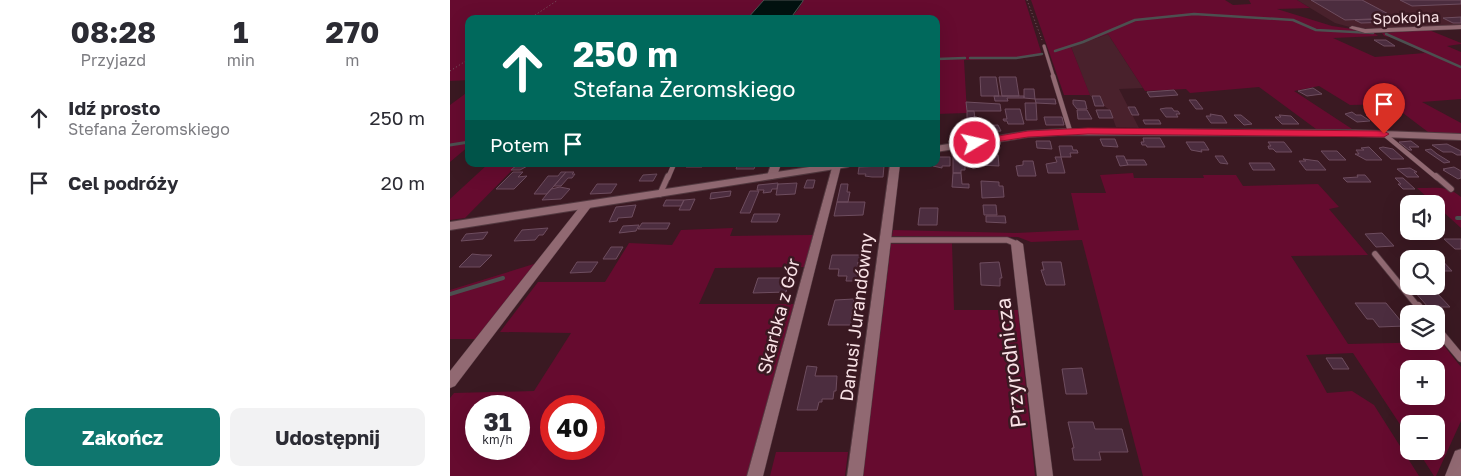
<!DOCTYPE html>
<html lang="pl">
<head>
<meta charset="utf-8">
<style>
  :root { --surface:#fff; --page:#f2f2f3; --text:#2b2b33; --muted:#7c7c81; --accent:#0f766e }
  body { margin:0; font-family:"Golos Text",sans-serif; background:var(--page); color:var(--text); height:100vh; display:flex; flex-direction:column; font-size:19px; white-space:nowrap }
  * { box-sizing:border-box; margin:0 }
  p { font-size:16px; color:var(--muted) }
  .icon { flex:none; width:28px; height:28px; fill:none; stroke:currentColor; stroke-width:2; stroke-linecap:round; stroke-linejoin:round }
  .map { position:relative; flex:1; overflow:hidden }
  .details { display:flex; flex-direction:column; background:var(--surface); width:450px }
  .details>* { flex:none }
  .top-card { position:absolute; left:15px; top:15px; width:475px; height:152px; border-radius:10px; box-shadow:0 5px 20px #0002; background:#00695c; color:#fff; overflow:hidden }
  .tools { position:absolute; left:950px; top:195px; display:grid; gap:10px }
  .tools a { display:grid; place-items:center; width:45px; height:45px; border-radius:10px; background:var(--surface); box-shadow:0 5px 20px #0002; font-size:25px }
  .speed { position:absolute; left:15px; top:395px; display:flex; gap:10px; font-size:25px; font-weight:700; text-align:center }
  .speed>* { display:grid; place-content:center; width:65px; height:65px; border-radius:50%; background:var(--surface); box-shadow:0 5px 20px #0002; line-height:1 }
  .speed small { font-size:12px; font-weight:400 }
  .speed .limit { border:8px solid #d22; background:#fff; color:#111 }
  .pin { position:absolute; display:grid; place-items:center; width:42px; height:42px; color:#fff; margin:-51px -21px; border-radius:50% 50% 50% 0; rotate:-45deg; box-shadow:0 0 5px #0007 }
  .pin .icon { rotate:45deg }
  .me { position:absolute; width:55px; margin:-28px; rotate:81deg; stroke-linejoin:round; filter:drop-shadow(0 0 4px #0008) }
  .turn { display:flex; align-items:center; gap:18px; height:105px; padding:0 25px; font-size:22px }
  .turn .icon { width:65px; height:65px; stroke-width:2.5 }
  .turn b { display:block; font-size:35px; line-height:42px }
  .then { display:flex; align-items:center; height:48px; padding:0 25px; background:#0003; gap:10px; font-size:19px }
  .eta { display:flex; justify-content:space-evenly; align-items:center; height:85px; text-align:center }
  .eta b { font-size:30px; font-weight:700; line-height:35px }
  .button { display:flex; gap:10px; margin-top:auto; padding:10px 25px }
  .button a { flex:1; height:58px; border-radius:10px; background:var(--accent); color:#fff; font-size:20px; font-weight:700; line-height:58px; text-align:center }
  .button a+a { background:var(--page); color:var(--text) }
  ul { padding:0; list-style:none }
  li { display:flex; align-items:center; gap:15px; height:65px; padding:0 25px }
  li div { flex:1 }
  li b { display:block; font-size:19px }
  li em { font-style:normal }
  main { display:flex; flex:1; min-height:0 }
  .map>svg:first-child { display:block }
  .built { fill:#49212c }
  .green { fill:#660b2f; fill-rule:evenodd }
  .water { fill:#021210; stroke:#4c5050 }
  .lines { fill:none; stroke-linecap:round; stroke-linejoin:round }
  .stream-far2 { stroke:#4c5050; stroke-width:2.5 }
  .stream-far1 { stroke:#4c5050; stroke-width:3 }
  .stream { stroke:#4c5050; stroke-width:4 }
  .building { fill:#4c2d3f; stroke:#6e4d5f }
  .service-far3-casing { stroke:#533940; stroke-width:4 }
  .service-far2-casing { stroke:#533940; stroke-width:5.5 }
  .service-far1-casing { stroke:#533940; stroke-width:7 }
  .service-casing { stroke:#533940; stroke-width:9 }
  .minor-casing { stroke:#533940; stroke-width:1 }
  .tertiary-casing { stroke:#533940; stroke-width:2 }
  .path { stroke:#7b5e65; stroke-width:1; stroke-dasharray:1 2.5; stroke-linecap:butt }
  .service-far3 { stroke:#916972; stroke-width:3 }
  .service-far2 { stroke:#916972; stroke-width:4.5 }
  .service-far1 { stroke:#916972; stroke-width:5.5 }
  .service { stroke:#916972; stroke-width:8 }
  .minor { fill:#916972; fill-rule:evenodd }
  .tertiary { fill:#916972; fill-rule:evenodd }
  .route { fill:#e11d48; stroke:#92132f }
  .labels { text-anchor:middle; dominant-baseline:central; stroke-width:5; stroke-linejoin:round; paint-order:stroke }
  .far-street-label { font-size:15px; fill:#f9e2e6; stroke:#3a1922 }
  .street-label { font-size:18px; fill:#f9e2e6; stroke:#3a1922 }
  .near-street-label { font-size:21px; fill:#f9e2e6; stroke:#3a1922 }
</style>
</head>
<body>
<main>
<section class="details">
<div class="eta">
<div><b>08:28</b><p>Przyjazd</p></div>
<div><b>1</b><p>min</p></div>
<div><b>270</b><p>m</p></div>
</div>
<ul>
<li><svg class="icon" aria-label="ahead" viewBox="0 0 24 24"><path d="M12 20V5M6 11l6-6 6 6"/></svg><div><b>Idź prosto</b><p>Stefana Żeromskiego</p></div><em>250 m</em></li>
<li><svg class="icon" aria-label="arrive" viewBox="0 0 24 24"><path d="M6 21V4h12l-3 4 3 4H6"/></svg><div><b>Cel podróży</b></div><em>20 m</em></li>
</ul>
<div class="button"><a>Zakończ</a><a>Udostępnij</a></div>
</section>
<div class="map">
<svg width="1011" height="476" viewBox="0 0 1011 476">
  <rect width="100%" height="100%" fill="#3a1922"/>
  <path class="built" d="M847,0H1011V26L907,29L885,23Z
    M658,34L693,88L669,89L689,128L666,127L660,110L654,106L650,96H640L621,47Z"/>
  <path class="green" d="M0,0H314L297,19H19V80L0,81Z
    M353,0H575L592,55L567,59L514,60L517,113L486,114V19H340L349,9Z
    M581,0H775L783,5L801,4L799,0H847L860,8L827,9L882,26L923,32L928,36L883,38L925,57L975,53L944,38L934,36L932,33L979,30L1011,43V44L997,46L1011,52V99L972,102L1011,123V134L978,132L941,104L900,105L869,86L844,91L902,129H866L809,87L740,93L736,89L695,91L658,34L621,47L640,95H614Z
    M19,91V146L0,162V105Z
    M38,164H68L15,218L0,220V199Z
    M683,173L684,178H754L753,175H786L793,186L868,184L889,207L879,209L918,255L841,256L898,344L991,342L1011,367V421L986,476H984L968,451H986V424H959V438L903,353L856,355L877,393L902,391L924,405L969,476H693L632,240L581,242L568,237L442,236L443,230L565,233L629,230L621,193H656L650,175ZM959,369H986V396H959Z
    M967,188C984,188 998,185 1011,197V228Z
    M283,228L280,236L363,235L355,267L265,268L249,304H344L297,476H0V398L4,393L84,391L121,333L50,332L88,282H155L179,243L222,245L231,230ZM26,406H69V449H26ZM101,406H144V449H101Z
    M502,243L504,310H568L585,476H413L441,244Z
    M87,263L26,339H0V290Z
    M326,452H398L395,476H320Z"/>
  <path class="water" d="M314,0H353V1L340,19H297Z"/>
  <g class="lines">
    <path class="stream-far2" d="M936,34L1011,67
      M605,51L633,42L685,20L744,14L843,20L866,30L923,33
      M520,58H566L592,54
      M487,59L515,58"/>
    <path class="stream-far1" d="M0,145L19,142"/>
    <path class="stream" d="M1007,218H1011
      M0,294L53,278"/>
  </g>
  <path class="building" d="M861,0H912L946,18L895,20Z
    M950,0H1011V4L962,6Z
    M1011,17V23H1003L993,18Z
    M936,19L942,22L911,23L905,20Z
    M924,40H936L945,46H934Z
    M530,77H546L549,96H531Z
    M549,77H566L569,96H552Z
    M863,88L872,94L857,96L848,91Z
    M574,89H584L585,99L574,98Z
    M724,90L728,95L700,97L697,92Z
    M544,96H574V98H557L558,101H545Z
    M642,96H650L654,106H645Z
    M585,99H605L606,104L586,103Z
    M623,100L635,101L637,109H627L623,104Z
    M739,100H746L753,109H746Z
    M516,102L550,104L551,111H517Z
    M575,103H586L587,120H576Z
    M678,107H685L689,115H682Z
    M942,107L951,113L937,114L929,109Z
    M716,108H722L724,111H728L730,114H726L728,117H716L710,109Z
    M555,109H570L574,124H558L557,121H554L553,119H557Z
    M627,110H637L642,119H628Z
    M646,110H660L663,118H649Z
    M517,111H524L525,119H517Z
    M902,112L906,115H911L920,121L907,122L895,114Z
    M918,112L928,113L936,121H929L922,119L916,115L921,114Z
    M760,114L772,116L777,123H761L756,116H761Z
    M784,115H791L802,124L794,125Z
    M829,115L841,116L849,124H832L825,117H831Z
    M594,117H612L614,125H596Z
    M693,120H709L711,124H695Z
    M548,125L551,131L527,133L525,126Z
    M505,129H508L509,132H514L516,137L504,138L502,130Z
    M693,138H710L715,147H697L696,145H692L691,142H694Z
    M650,139H665L668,147L653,146Z
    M586,141H600L602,149L587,148Z
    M961,141L969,147H959L962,150H959L949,142Z
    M736,142H754L759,150H751L752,152L741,150Z
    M818,142H834L842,152H826L823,149H819L818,146H821Z
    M997,144L1011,151V155H1007L1002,152H993L982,145Z
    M609,146H622L623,150H627L628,153H620L621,157H611Z
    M919,147L932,160H916L905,154H909L906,150H914L911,148Z
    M933,147L943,149L954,159H941L929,148Z
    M981,149L987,154L1000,162L994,163L975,150Z
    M871,151H887L896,160H879Z
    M530,153L548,155L549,166L530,165Z
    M503,155H519L520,165H515V170H511V173H503Z
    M666,156H674L678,165L670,166Z
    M765,156H773L778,164L770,163Z
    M486,157H500V166H492V168L483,166V164H486Z
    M605,157H611L615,173H598L596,164L607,162Z
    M853,159L868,161L876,170H856L849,161H856Z
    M676,160H694L697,165H678Z
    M573,161H583L586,176H568L566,166L573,165Z
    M799,163H820L825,170H803Z
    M68,164H81L70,170H61Z
    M238,164H254L252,167H236Z
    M288,164H306L304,169H286Z
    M434,166L433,177H422L415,176L416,174H408L409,167Z
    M1004,167L1011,171V178L1008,179L993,170H995L993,169Z
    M960,168L967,172H964L969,177H957L947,169Z
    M63,172H73L68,177L77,176L64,189H46Z
    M111,172H116L97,194H84L98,176H108Z
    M116,172H124L122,174H125L122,178H118L111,186H104Z
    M503,173H511L512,184H519V188L502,187Z
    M207,174L203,181H189L193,175Z
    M907,175H915L921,182H897L893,178L908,177Z
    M945,178H953L965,189H953L948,184H951Z
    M357,180H365L363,188H354Z
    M531,181L549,182V186H553L554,197L532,198Z
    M328,183L327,189H322L321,192L313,193L314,190H307L308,185Z
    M347,183L345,194L326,195L328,184Z
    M147,184H167L161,193L140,194Z
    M391,184H398L397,192H400L398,202H387Z
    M110,187L120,189L111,199L92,200L101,189Z
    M281,191L280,196L260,199L261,193Z
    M300,191H309L300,213H290Z
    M245,199L240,210H229L234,200Z
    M216,200H234L231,206H213Z
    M387,202H415L413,215L384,216Z
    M186,205L182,217L168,218L167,221L159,222L166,207Z
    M533,205H546L547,215H534Z
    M470,208H488L487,225H468Z
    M304,214H330L327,222H301Z
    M536,216H555L556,223L536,222Z
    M192,223H220L217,229H188Z
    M189,225L186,231L169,233L173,226Z
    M98,228L93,235H89L85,240L64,241L72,230Z
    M38,232L33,239L11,241L16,234Z
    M932,233L944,246L926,247L915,234Z
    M994,239H1011V249H1005Z
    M161,247H173L166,259H153Z
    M22,254L32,255H42L30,267H9Z
    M382,255H415L413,262H408L407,269H410L408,281H396L397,276H388L389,269H379Z
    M970,256H988L1002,271H986V259H973Z
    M127,262H148L141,272L120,273Z
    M549,262L552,278H550V286L531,285L530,263Z
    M592,262H611L615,285H596L591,270H594Z
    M308,278H340L336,292L303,293Z
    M964,291L986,292L1000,307H978Z
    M404,299L401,319H405L404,325H378L385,300Z
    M905,303H936L955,326L929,327L923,319H917Z
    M876,358H892L899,369H883Z
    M357,366L367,367L365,376H387L386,391H384L383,399H372V402H369L367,410H347Z
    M632,368L637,394H616L612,369Z
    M618,422H643L645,429H672L678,452H649L651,460H624L622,448H624Z"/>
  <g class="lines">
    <defs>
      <path id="service-far3" d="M594,46L604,78"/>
      <path id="service-far2" d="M603,76L620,131
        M934,134L987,178
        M218,178L224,164"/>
      <path id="service-far1" d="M986,176L1001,189
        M210,194L218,176
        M434,240H557L567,244
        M925,254L969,308"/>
      <path id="service" d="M968,306L974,314
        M986,328L1011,358"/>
      <path id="minor" d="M1011,25V29L915,33L899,28L902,26L915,29Z
        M321,164H331L327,176L322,179L317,176Z
        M383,164H389L391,166L313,476H297Z
        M440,164H450L413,476H397Z
        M136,203L141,206L140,208L5,386L0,388V371L132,204Z
        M567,240L573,244L603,476H587L561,244Z
        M1011,449V476H995L1005,451Z"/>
      <path id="tertiary" d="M613,129L906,130L1011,134V140L906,136L613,135L578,137L486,152V146L578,131Z
        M379,164H403L398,167L0,230V222Z"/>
    </defs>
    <use href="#service-far3" class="service-far3-casing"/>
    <use href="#service-far2" class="service-far2-casing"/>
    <use href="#service-far1" class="service-far1-casing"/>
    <use href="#service" class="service-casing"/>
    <use href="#minor" class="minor-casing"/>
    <use href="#tertiary" class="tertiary-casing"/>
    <path class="path" d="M577,0L592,40
      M79,19L108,0
      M0,71L19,59"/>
    <use href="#service-far3" class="service-far3"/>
    <use href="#service-far2" class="service-far2"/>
    <use href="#service-far1" class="service-far1"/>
    <use href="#service" class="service"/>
    <use href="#minor" class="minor"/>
    <use href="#tertiary" class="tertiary"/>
  </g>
  <path class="route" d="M638,128L934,131L939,134L934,137L638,134L578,137L525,145L520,143L525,140L578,131Z"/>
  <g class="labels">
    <g class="far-street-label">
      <text transform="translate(956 17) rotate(-2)">Spokojna</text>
    </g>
    <g class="street-label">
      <text transform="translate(328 316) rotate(-75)">Skarbka z Gór</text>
      <text transform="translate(406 317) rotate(-83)">Danusi Jurandówny</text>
    </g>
    <g class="near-street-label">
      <text transform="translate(560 363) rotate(-97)">Przyrodnicza</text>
    </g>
  </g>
</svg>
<div class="tools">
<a><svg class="icon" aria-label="sound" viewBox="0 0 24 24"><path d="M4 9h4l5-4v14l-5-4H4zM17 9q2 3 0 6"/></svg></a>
<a><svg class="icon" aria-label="search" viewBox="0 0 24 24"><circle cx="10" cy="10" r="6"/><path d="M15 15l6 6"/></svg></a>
<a><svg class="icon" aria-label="layers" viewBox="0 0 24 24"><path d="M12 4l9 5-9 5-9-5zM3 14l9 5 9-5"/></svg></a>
<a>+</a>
<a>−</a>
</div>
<div class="speed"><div>31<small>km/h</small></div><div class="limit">40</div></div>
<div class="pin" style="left:934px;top:134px;background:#d93025"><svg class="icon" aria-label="arrive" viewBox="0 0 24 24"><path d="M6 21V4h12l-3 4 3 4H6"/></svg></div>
<svg class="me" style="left:525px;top:143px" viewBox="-20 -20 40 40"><circle r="17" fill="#e11d48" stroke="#fff" stroke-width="3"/><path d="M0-11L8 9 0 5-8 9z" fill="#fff"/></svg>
<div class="top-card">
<div class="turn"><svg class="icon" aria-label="ahead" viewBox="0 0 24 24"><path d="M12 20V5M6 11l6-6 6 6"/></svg><div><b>250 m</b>Stefana Żeromskiego</div></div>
<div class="then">Potem<svg class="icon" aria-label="arrive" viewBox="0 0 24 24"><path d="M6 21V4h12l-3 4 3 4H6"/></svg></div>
</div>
</div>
</main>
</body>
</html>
